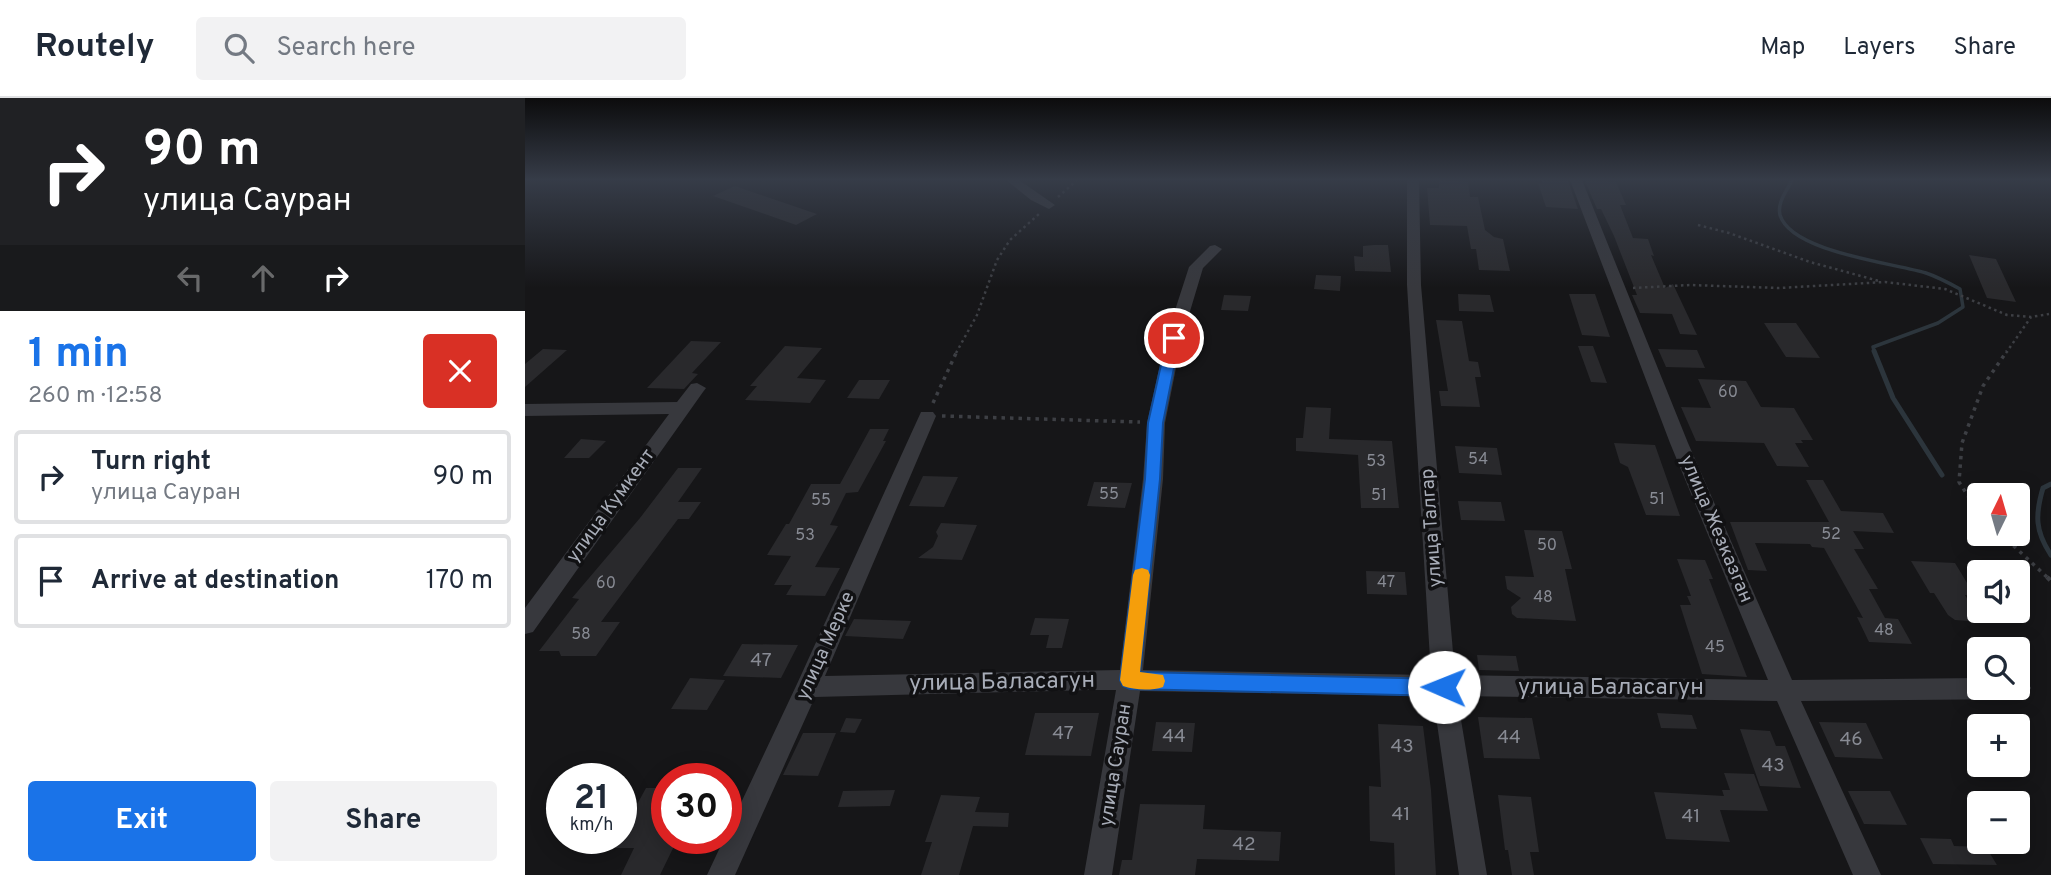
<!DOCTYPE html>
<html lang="en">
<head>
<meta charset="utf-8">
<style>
  :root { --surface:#fff; --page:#f2f2f3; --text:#1f2937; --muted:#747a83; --line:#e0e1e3; --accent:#1a73e8 }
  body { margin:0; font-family:Overpass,sans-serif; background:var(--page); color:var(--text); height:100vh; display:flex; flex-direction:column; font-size:26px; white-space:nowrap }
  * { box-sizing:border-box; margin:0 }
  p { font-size:23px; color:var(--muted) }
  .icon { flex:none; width:38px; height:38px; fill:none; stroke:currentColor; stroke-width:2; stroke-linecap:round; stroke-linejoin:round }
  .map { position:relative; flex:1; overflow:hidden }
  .sheet { display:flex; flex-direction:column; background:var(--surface); width:525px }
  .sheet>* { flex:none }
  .top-card { background:#202124; color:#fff; overflow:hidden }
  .needle { width:46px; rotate:5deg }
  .controls { position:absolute; left:1442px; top:385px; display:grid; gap:14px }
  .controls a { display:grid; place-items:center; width:63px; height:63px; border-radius:7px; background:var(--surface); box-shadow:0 4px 18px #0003; font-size:35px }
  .speed { position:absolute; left:21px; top:665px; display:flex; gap:14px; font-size:35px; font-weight:700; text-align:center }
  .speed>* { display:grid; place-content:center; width:91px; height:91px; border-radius:50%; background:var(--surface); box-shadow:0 4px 18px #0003; line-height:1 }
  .speed small { font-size:18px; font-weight:400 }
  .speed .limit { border:10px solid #d22; background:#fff; color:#111 }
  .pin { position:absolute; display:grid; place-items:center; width:60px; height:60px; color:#fff; margin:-30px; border:4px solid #fff; border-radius:50%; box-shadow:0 2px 7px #0007 }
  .me { position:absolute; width:77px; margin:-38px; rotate:271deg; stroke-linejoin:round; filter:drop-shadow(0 0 5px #0008) }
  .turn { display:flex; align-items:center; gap:24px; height:147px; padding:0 28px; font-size:32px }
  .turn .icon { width:91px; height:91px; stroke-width:2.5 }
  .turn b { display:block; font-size:49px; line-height:60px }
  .lanes { display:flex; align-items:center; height:66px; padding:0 28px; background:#0003; justify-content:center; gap:35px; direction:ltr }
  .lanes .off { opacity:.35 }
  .round { display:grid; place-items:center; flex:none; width:74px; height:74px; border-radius:7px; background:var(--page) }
  .overview { display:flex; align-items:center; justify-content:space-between; height:119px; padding:0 28px }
  h1 { font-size:42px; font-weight:700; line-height:52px; color:var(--accent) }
  .cta { display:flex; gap:14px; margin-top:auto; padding:14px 28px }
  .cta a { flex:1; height:80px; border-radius:7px; background:var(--accent); color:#fff; font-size:28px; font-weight:700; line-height:80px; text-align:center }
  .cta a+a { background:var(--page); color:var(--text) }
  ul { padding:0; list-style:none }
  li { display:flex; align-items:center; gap:21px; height:94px; margin:0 14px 10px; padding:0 14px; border:4px solid var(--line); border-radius:7px }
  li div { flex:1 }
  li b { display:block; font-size:26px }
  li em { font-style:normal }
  header { display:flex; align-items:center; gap:42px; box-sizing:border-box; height:98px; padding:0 35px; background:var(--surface); border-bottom:2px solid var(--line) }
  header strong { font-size:33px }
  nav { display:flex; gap:38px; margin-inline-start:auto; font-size:24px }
  .search { width:490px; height:63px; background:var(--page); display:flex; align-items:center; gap:18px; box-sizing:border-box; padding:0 24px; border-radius:7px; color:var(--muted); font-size:26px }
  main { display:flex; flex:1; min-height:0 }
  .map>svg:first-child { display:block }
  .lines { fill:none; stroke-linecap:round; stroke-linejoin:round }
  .stream-far1 { stroke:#2c353c; stroke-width:3.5 }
  .stream { stroke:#2c353c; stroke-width:5 }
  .building { fill:#29292c }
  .path-far2 { stroke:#3d3f44; stroke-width:2.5; stroke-dasharray:2.5 3.5; stroke-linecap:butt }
  .path-far1 { stroke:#3d3f44; stroke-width:3.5; stroke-dasharray:3.5 5; stroke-linecap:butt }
  .path { stroke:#3d3f44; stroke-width:4.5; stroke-dasharray:4.5 7; stroke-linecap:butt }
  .minor { fill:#37383d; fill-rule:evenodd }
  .route { fill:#1a73e8; stroke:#114b97; stroke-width:2 }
  .slow { fill:#f59e0b }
  .labels { text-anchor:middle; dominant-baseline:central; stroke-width:7; stroke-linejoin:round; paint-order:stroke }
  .number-label { font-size:16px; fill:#888b94 }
  .street-label { font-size:19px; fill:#a8adb8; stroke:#111113 }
  .near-number-label { font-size:19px; fill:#888b94 }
  .near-street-label { font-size:23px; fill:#a8adb8; stroke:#111113 }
</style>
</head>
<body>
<header>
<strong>Routely</strong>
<div class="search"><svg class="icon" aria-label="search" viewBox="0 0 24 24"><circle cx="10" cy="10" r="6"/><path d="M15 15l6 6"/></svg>Search here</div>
<nav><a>Map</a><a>Layers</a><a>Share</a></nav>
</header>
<main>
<section class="sheet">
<div class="top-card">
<div class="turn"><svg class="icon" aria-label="right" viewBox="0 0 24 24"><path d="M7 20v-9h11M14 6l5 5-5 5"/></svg><div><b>90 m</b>улица Сауран</div></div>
<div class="lanes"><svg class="icon off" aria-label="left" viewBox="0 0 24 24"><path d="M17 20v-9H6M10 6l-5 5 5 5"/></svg><svg class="icon off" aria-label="ahead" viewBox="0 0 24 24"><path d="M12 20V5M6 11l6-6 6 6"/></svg><svg class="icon" aria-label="right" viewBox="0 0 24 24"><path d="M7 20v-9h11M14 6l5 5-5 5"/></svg></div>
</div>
<div class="overview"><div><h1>1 min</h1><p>260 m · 12:58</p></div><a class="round" style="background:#d93025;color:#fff"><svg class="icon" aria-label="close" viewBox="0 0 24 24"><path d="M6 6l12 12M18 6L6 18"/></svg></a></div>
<ul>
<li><svg class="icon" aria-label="right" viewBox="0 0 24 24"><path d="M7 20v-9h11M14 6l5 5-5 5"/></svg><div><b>Turn right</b><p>улица Сауран</p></div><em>90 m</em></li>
<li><svg class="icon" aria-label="arrive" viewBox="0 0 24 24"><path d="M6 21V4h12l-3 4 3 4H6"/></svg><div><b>Arrive at destination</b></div><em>170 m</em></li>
</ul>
<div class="cta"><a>Exit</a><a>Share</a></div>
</section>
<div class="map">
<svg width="1526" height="777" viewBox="0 0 1526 777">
  <rect width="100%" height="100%" fill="#161618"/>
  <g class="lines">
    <path class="stream-far1" d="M1267,82C1262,93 1252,104 1255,117C1266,154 1368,165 1401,175C1413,179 1424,185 1435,191L1438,209L1413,225L1348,249L1350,255"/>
    <path class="stream" d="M1349,253L1368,300L1417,377
      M1526,386L1518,390C1510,417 1510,433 1526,457"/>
  </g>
  <path class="building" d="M914,82L943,84L945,99H953L960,132L969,139L978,141L985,173L954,172L951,151H946L942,128L905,127L902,90H914Z
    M1016,82L1043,83L1053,111L1021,109L1013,85H1017Z
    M1060,83L1091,84L1101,107H1095L1108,140L1123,141L1129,158L1126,157L1140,190L1148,186L1172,237L1155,236L1147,216L1115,215L1107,197H1112L1089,138L1076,111H1072Z
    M210,88L292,116L271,127L188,98Z
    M849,147H863L866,174L830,173L829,158L838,159V148Z
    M1444,157L1471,161L1491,204L1462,200Z
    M791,177L816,178L815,193L789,191Z
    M933,196L965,197L969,214L934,213Z
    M1044,196H1070L1085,239L1057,237Z
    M699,197L726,198L723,213L696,212Z
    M911,222L937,223L944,263L953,264L956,279H950L955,309L916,308L914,293H923Z
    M1239,225H1271L1295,260L1261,259Z
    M166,243L196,244L167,275L173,276L159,291L122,290Z
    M260,248L297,250L272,280L301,282L285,305L220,302L232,288H225Z
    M1053,248H1068L1082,285L1066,284Z
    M18,251L42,252L0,289V266Z
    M1133,251L1172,252L1180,270L1141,269Z
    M1173,281L1221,283L1236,309L1269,310L1288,342H1276L1278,345H1270L1284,369L1252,368L1239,345L1171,343L1156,309L1186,310Z
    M334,282H365L354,301L322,300Z
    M781,309L806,310L804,341L867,343L874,410H836L833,357L771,353V340H778Z
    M345,331H364L358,343H361L333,394L321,395L305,427L313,428L290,469L315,470L300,498L261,497L267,487H249L266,458L242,457L261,426H264L286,386H315Z
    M56,341L81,343L64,360H39Z
    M1089,345L1130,347L1155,418L1121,417L1103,369L1095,365Z
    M930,348L972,350L977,377L934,375Z
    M153,370H177L153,404H176L164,421H153L76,524H95L71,558H36L34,553H14L54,501L47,500L115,420Z
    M398,378L433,379L419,409L384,408Z
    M1281,382H1298L1316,413L1358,415L1369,435L1328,433L1339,451H1329L1353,491H1344L1360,520L1373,521L1387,546L1344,544L1332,519L1338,520L1299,450L1287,449L1285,446L1230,445L1242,473L1223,472L1205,424H1304Z
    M569,384L607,385L600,410L562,408Z
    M933,403L976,404L980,423L936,422Z
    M416,425L452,427L437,462L393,460L408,449L413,438L411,434Z
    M999,432L1037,433L1047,471H1040L1051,523L992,520L987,516L986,509L996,500L982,491L980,478L1009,479Z
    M1152,461L1180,462L1188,481H1184L1222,579L1177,576L1155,507H1166L1162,498H1166Z
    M1386,463L1430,465L1450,498L1440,497L1456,524L1430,522L1423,517L1409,495H1405Z
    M841,473L880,474L882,497L842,496Z
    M510,520L544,521L537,550H521L524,537H505Z
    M329,521L386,523L378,541L320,538Z
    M217,546L273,547L256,580L198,578Z
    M952,557L991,558L994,573L954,572Z
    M165,580L200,582L182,612L146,611Z
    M510,615H574L566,658L500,657Z
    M1132,615L1167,617L1172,631L1136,630Z
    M953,619L1007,620L1015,661L959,660Z
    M321,620L337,621L330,635L315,634Z
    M631,624L670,625L667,654L627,653Z
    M1294,624L1341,625L1358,661L1310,659Z
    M853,626L898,628L906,692L911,777H870L869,745L845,743L844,688L856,689Z
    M1215,631L1245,633L1251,648H1260L1276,690L1235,688Z
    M278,635H311L293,678L258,677Z
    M1199,675L1229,676L1243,713L1195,712L1205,744L1141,741L1129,694L1199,698L1197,692H1205Z
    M121,690H142V740H153L135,777H96L109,750H88Z
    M370,692L365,708L313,709L318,693Z
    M1323,693H1365L1382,727L1339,726Z
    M416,697L455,699L450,714L484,715L483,729L448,728L434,777H396L407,744H400Z
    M973,697L1006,699L1014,754H1005L1009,777H987L983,752H980Z
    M615,706L680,707L678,731L756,734L754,763L672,761L670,777H594L597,762H607Z
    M1395,740L1426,741L1429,748L1461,749L1472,767L1408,766Z"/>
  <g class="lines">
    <path class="path-far2" d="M533,99L552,82
      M1173,127L1204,135L1285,164L1354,183
      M1108,190L1165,187L1254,190L1360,184L1420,191L1482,217L1506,219L1524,216
      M431,255L452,217L472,162L485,142L514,116
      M1481,255L1506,219"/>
    <path class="path-far1" d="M408,305L432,253
      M417,318L615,324
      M1454,415L1434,384L1437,345L1458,288L1482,253
      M1476,436L1524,481"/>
    <path class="path" d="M1522,479L1526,483"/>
    <path class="minor" d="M481,82H494L530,107L524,111L506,102Z
      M882,82H894L896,187L930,577L1243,582L1145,345L1045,82H1057L1163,345L1267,582L1454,580V590H1493L1494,579L1502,583L1506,590L1502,597L1494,601L1276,603L1356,777H1328L1252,603L932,598L962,777H934L908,598L615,593L587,777H559L591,592H566L290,599L210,777H182L272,586L396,314H408L411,318L300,578L595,572L618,381L622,325L641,240L664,169L685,148L690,147L697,151L678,170L657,240L640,325L638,381L618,572L906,577L882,187Z
      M172,285L181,290L178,294L8,534L0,536V510L144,316L0,318V306L152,304L166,286Z"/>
  </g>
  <linearGradient id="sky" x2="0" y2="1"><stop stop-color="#0c0c0d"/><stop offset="0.43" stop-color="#363c48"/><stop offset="1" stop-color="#363c48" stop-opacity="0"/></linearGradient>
  <rect width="1526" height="190" fill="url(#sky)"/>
  <path class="route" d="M649,236L655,240L638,325L635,381L615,574L919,581L926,583L929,589L926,595L919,598L605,591L598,588L595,582L620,381L623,325L642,240Z"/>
  <path class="slow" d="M617,470L623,472L625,477L615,574L638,577L640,583L638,589C626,593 609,592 598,588L595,582L608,477L610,472Z"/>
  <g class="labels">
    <g class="number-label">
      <text x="1203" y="295">60</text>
      <text x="953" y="362">54</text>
      <text x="851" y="364">53</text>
      <text x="584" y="397">55</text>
      <text x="854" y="398">51</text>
      <text x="1132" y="402">51</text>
      <text x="296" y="403">55</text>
      <text x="1306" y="437">52</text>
      <text x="280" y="438">53</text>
      <text x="1022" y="448">50</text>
      <text x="861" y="485">47</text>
      <text x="81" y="486">60</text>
      <text x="1018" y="500">48</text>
      <text x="1359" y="533">48</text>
      <text x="56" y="537">58</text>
      <text x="1190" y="550">45</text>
    </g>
    <g class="street-label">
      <text transform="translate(86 408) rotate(-54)">улица Кумкент</text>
      <text transform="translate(907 430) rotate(-94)">улица Талгар</text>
      <text transform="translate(1191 431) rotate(67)">улица Жезказган</text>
      <text transform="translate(301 548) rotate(-66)">улица Мерке</text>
      <text transform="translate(591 667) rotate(-81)">улица Сауран</text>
    </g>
    <g class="near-number-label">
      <text x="236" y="563">47</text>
      <text x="538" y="636">47</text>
      <text x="649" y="639">44</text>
      <text x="984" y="640">44</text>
      <text x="1326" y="642">46</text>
      <text x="877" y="649">43</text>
      <text x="1248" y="668">43</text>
      <text x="876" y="717">41</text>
      <text x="1166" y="719">41</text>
      <text x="719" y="747">42</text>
    </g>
    <g class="near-street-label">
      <text transform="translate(477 585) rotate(-1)">улица Баласагун</text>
      <text x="1086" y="590">улица Баласагун</text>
    </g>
  </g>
</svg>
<div class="controls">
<a><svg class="needle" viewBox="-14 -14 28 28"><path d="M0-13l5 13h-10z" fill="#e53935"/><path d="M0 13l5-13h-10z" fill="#747a83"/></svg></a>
<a><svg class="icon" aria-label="sound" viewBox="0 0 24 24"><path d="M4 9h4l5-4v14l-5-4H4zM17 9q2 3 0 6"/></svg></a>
<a><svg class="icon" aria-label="search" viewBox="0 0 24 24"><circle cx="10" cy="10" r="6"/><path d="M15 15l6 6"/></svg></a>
<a>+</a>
<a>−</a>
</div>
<div class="speed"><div>21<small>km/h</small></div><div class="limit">30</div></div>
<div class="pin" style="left:649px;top:240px;background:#d93025"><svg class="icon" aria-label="arrive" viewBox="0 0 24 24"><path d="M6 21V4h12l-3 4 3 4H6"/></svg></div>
<svg class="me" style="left:919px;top:589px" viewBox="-20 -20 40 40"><circle r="19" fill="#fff"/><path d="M0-13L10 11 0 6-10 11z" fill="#1a73e8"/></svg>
</div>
</main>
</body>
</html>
